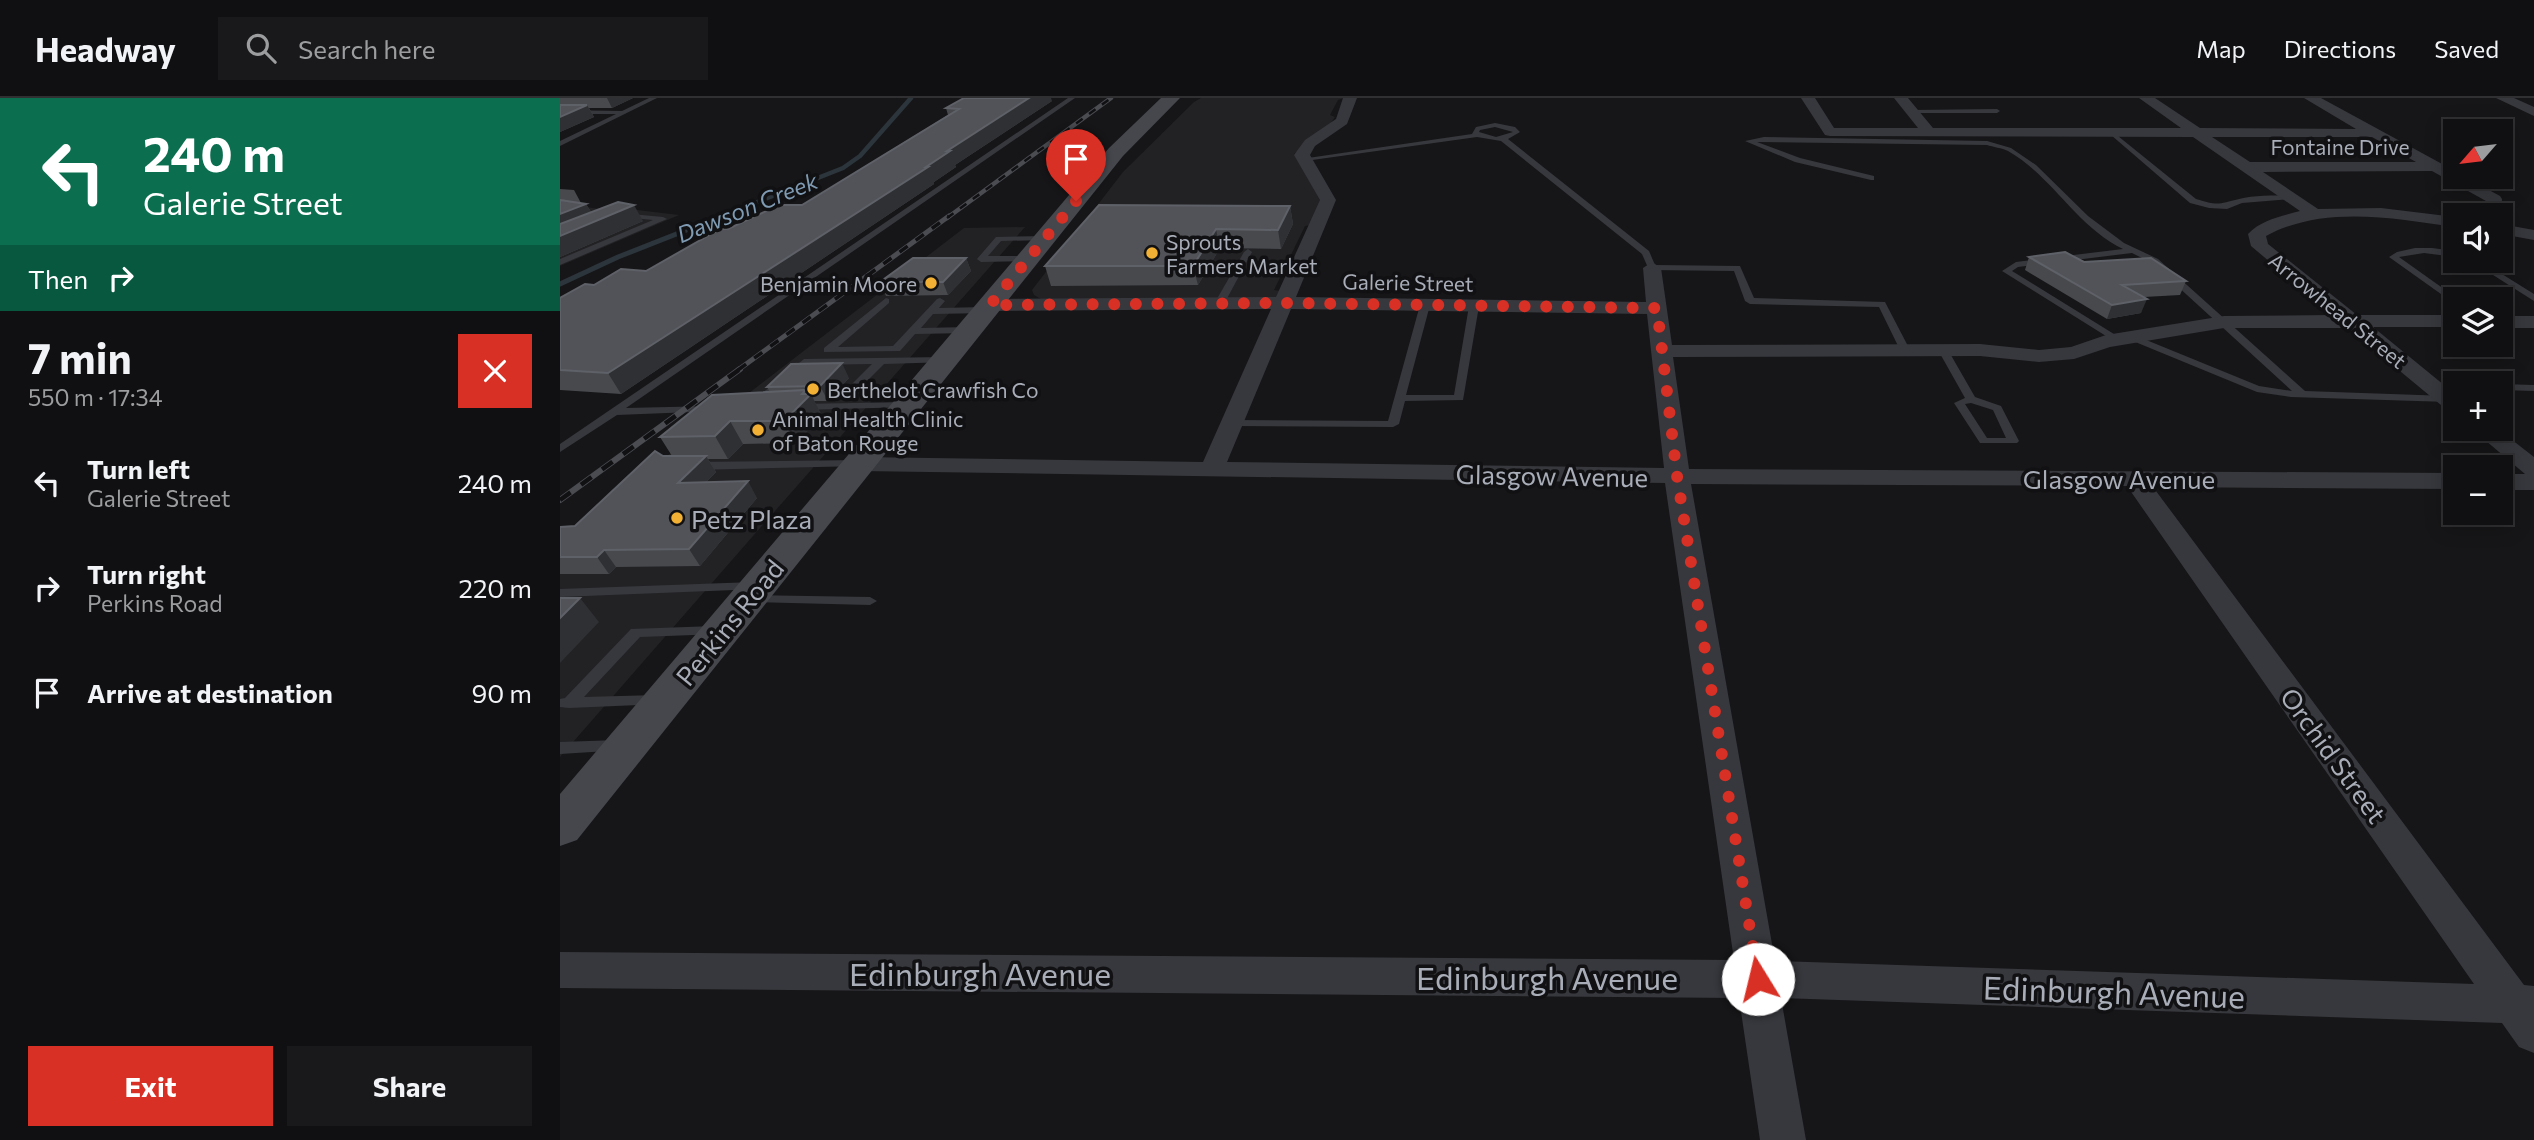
<!DOCTYPE html>
<html lang="en">
<head>
<meta charset="utf-8">
<style>
  :root { --surface:#101012; --page:#19191b; --text:#f1f3f6; --muted:#9c9d9f; --line:#303032; --accent:#d93025 }
  body { margin:0; font-family:Commissioner,sans-serif; background:var(--page); color:var(--text); height:100vh; display:flex; flex-direction:column; font-size:26px; white-space:nowrap }
  * { box-sizing:border-box; margin:0 }
  p { font-size:23px; color:var(--muted) }
  .icon { flex:none; width:38px; height:38px; fill:none; stroke:currentColor; stroke-width:2; stroke-linecap:round; stroke-linejoin:round }
  .map { position:relative; flex:1; overflow:hidden }
  .drawer { display:flex; flex-direction:column; background:var(--surface); width:560px }
  .drawer>* { flex:none }
  .guide { background:#0b6e4f; color:#fff; overflow:hidden }
  .needle { width:46px; rotate:242deg }
  .controls { position:absolute; left:1883px; top:21px; display:grid; gap:14px }
  .controls a { display:grid; place-items:center; width:70px; height:70px; border-radius:0px; background:var(--surface); box-shadow:0 4px 18px #0003,0 0 0 2px var(--line); font-size:35px }
  .pin { position:absolute; display:grid; place-items:center; width:60px; height:60px; color:#fff; margin:-72px -30px; border-radius:50% 50% 50% 0; rotate:-45deg; box-shadow:0 0 7px #0007 }
  .pin .icon { rotate:45deg }
  .me { position:absolute; width:77px; margin:-38px; rotate:351deg; stroke-linejoin:round; filter:drop-shadow(0 0 5px #0008) }
  .turn { display:flex; align-items:center; gap:24px; height:147px; padding:0 28px; font-size:32px }
  .turn .icon { width:91px; height:91px; stroke-width:2.5 }
  .turn b { display:block; font-size:49px; line-height:60px }
  .then { display:flex; align-items:center; height:66px; padding:0 28px; background:#0003; gap:14px; font-size:26px }
  .round { display:grid; place-items:center; flex:none; width:74px; height:74px; border-radius:0px; background:var(--page) }
  .summary { display:flex; align-items:center; justify-content:space-between; height:119px; padding:0 28px }
  h1 { font-size:42px; font-weight:700; line-height:52px }
  .primary-button { display:flex; gap:14px; margin-top:auto; padding:14px 28px }
  .primary-button a { flex:1; height:80px; border-radius:0px; background:var(--accent); color:#fff; font-size:28px; font-weight:700; line-height:80px; text-align:center }
  .primary-button a+a { background:var(--page); color:var(--text) }
  ul { padding:0; list-style:none }
  li { display:flex; align-items:center; gap:21px; height:105px; padding:0 28px }
  li div { flex:1 }
  li b { display:block; font-size:26px }
  li em { font-style:normal }
  header { display:flex; align-items:center; gap:42px; box-sizing:border-box; height:98px; padding:0 35px; background:var(--surface); border-bottom:2px solid var(--line) }
  header strong { font-size:33px }
  nav { display:flex; gap:38px; margin-inline-start:auto; font-size:24px }
  .search { width:490px; height:63px; background:var(--page); display:flex; align-items:center; gap:18px; box-sizing:border-box; padding:0 24px; border-radius:0px; color:var(--muted); font-size:26px }
  main { display:flex; flex:1; min-height:0 }
  .map>svg:first-child { display:block }
  .built { fill:#222225 }
  .lines { fill:none; stroke-linecap:round; stroke-linejoin:round }
  .stream-far1 { stroke:#2c353c; stroke-width:4.5 }
  .stream { stroke:#2c353c; stroke-width:5 }
  .lane { fill:#37383d; fill-rule:evenodd }
  .street { fill:#37383d; fill-rule:evenodd }
  .secondary { fill:#45474d; fill-rule:evenodd }
  .rail-far2-casing { stroke:#4a4c52; stroke-width:4.5 }
  .rail-far1-casing { stroke:#4a4c52; stroke-width:5 }
  .rail-casing { stroke:#4a4c52; stroke-width:6 }
  .rail-far2 { stroke:#111113; stroke-width:2.5; stroke-dasharray:8; stroke-linecap:butt }
  .rail-far1 { stroke:#111113; stroke-width:3.5; stroke-dasharray:10; stroke-linecap:butt }
  .rail { stroke:#111113; stroke-width:4.5; stroke-dasharray:13; stroke-linecap:butt }
  .wall { fill:#47494d }
  .shaded-wall { fill:#2f3033 }
  .building { fill:#525359; stroke:#5f6168; stroke-width:2 }
  .route { stroke:#d93025; stroke-width:12; stroke-dasharray:0 21.6 }
  .poi-dot { fill:#f2b134; stroke:#111113; stroke-width:2.5 }
  .labels { text-anchor:middle; dominant-baseline:central; stroke-width:7; stroke-linejoin:round; paint-order:stroke }
  .far-street-label { font-size:21px; fill:#a8adb8; stroke:#111113 }
  .far-poi-label { font-size:21px; fill:#a8adb8; stroke:#111113; text-anchor:start }
  .far-water-label { font-size:23px; font-style:italic; fill:#7f9bb3; stroke:#111113 }
  .street-label { font-size:26px; fill:#a8adb8; stroke:#111113 }
  .poi-label { font-size:26px; fill:#a8adb8; stroke:#111113; text-anchor:start }
  .near-street-label { font-size:32px; fill:#a8adb8; stroke:#111113 }
</style>
</head>
<body>
<header>
<strong>Headway</strong>
<div class="search"><svg class="icon" aria-label="search" viewBox="0 0 24 24"><circle cx="10" cy="10" r="6"/><path d="M15 15l6 6"/></svg>Search here</div>
<nav><a>Map</a><a>Directions</a><a>Saved</a></nav>
</header>
<main>
<section class="drawer">
<div class="guide">
<div class="turn"><svg class="icon" aria-label="left" viewBox="0 0 24 24"><path d="M17 20v-9H6M10 6l-5 5 5 5"/></svg><div><b>240 m</b>Galerie Street</div></div>
<div class="then">Then<svg class="icon" aria-label="right" viewBox="0 0 24 24"><path d="M7 20v-9h11M14 6l5 5-5 5"/></svg></div>
</div>
<div class="summary"><div><h1>7 min</h1><p>550 m · 17:34</p></div><a class="round" style="background:#d93025;color:#fff"><svg class="icon" aria-label="close" viewBox="0 0 24 24"><path d="M6 6l12 12M18 6L6 18"/></svg></a></div>
<ul>
<li><svg class="icon" aria-label="left" viewBox="0 0 24 24"><path d="M17 20v-9H6M10 6l-5 5 5 5"/></svg><div><b>Turn left</b><p>Galerie Street</p></div><em>240 m</em></li>
<li><svg class="icon" aria-label="right" viewBox="0 0 24 24"><path d="M7 20v-9h11M14 6l5 5-5 5"/></svg><div><b>Turn right</b><p>Perkins Road</p></div><em>220 m</em></li>
<li><svg class="icon" aria-label="arrive" viewBox="0 0 24 24"><path d="M6 21V4h12l-3 4 3 4H6"/></svg><div><b>Arrive at destination</b></div><em>90 m</em></li>
</ul>
<div class="primary-button"><a>Exit</a><a>Share</a></div>
</section>
<div class="map">
<svg width="1974" height="1042" viewBox="0 0 1974 1042">
  <rect width="100%" height="100%" fill="#161618"/>
  <path class="built" d="M641,0H784L778,2L770,17L775,19L770,26L734,56L757,92L761,106L752,127L745,128L714,192L721,193L718,200L481,201L474,197L472,192L563,74L634,4Z
    M0,105L59,114L77,112L119,117L0,168Z
    M465,129L193,438L0,659V440L404,130Z"/>
  <g class="lines">
    <path class="stream-far1" d="M157,120L283,70L300,58L351,0"/>
    <path class="stream" d="M0,186L58,159L162,118"/>
    <path class="lane" d="M89,0H97L0,48V43L56,16H0V12L62,13Z
      M508,0H515L66,310L153,308L157,309V313L57,317L0,354V346Z
      M1352,12L1437,11L1440,13L1437,15H1350Z
      M935,25L955,29L960,34L948,41L1089,153L1095,167L1180,168L1194,200L1325,204L1350,252L1341,254L1319,209L1190,206L1185,203L1174,173L1089,172L1082,156L941,43L917,39L745,63L741,61L912,36L916,29ZM935,29L953,34L936,39L919,34L920,32Z
      M1553,34L1636,101C1658,108 1659,106 1679,101C1695,97 1714,98 1730,97L1734,99L1730,101L1682,105L1667,111L1649,110L1630,105L1551,37Z
      M1204,39L1427,43L1451,50L1476,67L1528,118L1564,145L1598,161L1745,293L1888,298L1893,301L1888,304L1731,299L1697,294L1568,241V237H1574L1699,288L1732,293L1592,165L1572,155L1458,169L1452,173L1562,241L1554,243L1442,173L1456,164L1563,151C1517,129 1492,78 1448,53C1442,50 1433,49 1427,47L1197,44L1240,60L1314,78V82H1311L1235,64L1185,43Z
      M60,115L103,119L107,121L0,167V161L93,122L63,119H60Z
      M488,138V142H485L441,143L428,158H469L473,161L472,163L421,164L417,161L436,139Z
      M1855,150H1872L1895,153V159L1864,155L1839,159L1898,201H1895V206L1829,159L1837,154Z
      M688,151L692,154L664,206L656,208L654,206L684,154Z
      M1911,163H1921L1974,196V203Z
      M326,200L329,201V205L278,249L333,248L377,201L380,200L385,203L379,210L426,209L431,212L426,215L373,216L361,230L409,229L414,232L409,235L355,236L340,253L264,254V250Z
      M865,204L870,207L846,297H894L909,208L914,205L919,208L903,302L845,303L839,326L833,329L672,328L666,325L672,322L828,323L860,207Z
      M1383,249L1388,252L1415,299L1441,308L1459,343L1457,345H1420L1394,305L1405,300L1378,252ZM1411,305L1433,312L1446,340H1427L1405,306Z
      M385,259L389,260V264L324,266L300,290H364L365,292L360,295L291,296L286,293L287,291L312,266L247,267L198,308H190L189,306L244,261Z
      M1872,286H1895V292L1868,291L1867,289Z
      M1941,286L1974,287V293L1941,292Z
      M347,304L352,307L351,309L240,312L235,309L240,306Z
      M298,362L302,364V368L133,372L127,368L133,364Z
      M194,484L201,488L199,491L0,499V491Z
      M193,497L310,499L317,503L310,507L188,504L186,501Z
      M155,528L160,530L162,533L160,536L80,539L24,599L97,597L102,598L105,602L102,606L9,610L0,609V601L5,600L71,531Z
      M58,642L64,644L66,648L64,652L0,656V644Z"/>
    <path class="street" d="M783,0H797L787,26L755,48L750,57L776,102L736,199L1086,204L1083,170L1092,164L1101,170L1112,247L1420,246L1479,252L1511,249L1546,237L1664,218L1773,217L1691,148L1688,136C1701,122 1722,118 1740,113L1633,39L1270,38L1265,37L1241,0H1255L1274,30H1358L1334,0H1348L1373,30H1621L1579,0H1595L1640,30L1796,31L1744,0H1761L1895,73V79H1905L1940,98L1942,101L1941,118L1925,117L1926,103L1872,73L1703,74L1758,111L1821,110L1895,119V129C1833,120 1763,107 1706,138L1708,146L1797,217H1895V229H1813L1895,296V314L1887,312L1788,230H1664L1550,249L1514,261L1479,264L1420,258L1113,259L1129,371L1895,375V391L1593,389L1964,887L1974,888V955L1959,949L1942,925L1221,900L1246,1042H1200L1179,900L0,890V854L1174,862L1105,385L299,373L290,371L287,366L290,361L299,359L643,364L711,211L430,213L423,211L420,207L423,203L430,201L716,199L760,102L734,57L745,42L776,21ZM1652,39H1812L1856,64H1690ZM731,211L1087,216L1104,370L667,364ZM1131,386L1567,388L1914,886L1215,863Z
      M1936,0H1954L1974,9V18Z
      M1941,126L1974,132V142L1941,136Z
      M1941,218H1974V230H1941Z
      M1912,331H1938L1974,359V392H1941V376H1965Z"/>
    <path class="secondary" d="M601,0H620L563,58L17,742L0,748V696L549,50Z"/>
    <defs>
      <path id="rail-far2" d="M387,120L551,0"/>
      <path id="rail-far1" d="M178,272L389,118"/>
      <path id="rail" d="M0,402L180,271"/>
    </defs>
    <use href="#rail-far2" class="rail-far2-casing"/>
    <use href="#rail-far1" class="rail-far1-casing"/>
    <use href="#rail" class="rail-casing"/>
    <use href="#rail-far2" class="rail-far2"/>
    <use href="#rail-far1" class="rail-far1"/>
    <use href="#rail" class="rail"/>
  </g>
  <path class="wall" d="M0,0H73L52,10H29L34,19L0,34Z
    M492,3L395,67L396,69L374,84V86L61,296L0,292V200L34,187L86,173L168,131L242,107L388,17L386,10Z
    M0,91L14,92L21,105L26,106L31,114L83,123L0,159Z
    M730,108L733,126L721,151L660,150L638,187L491,188L485,168Z
    M1469,159L1524,164L1626,183L1620,197L1584,199L1581,215L1547,221L1465,172Z
    M406,160L411,173L388,197L326,198L320,184Z
    M289,280L268,303H254L262,318L236,345L183,346L168,361H148L156,374L145,385L197,400L140,468L56,469L49,476H0V429L15,428L103,358H112L100,339L210,294L207,289Z"/>
  <path class="shaded-wall" d="M47,0H73L52,10Z
    M469,0H491L492,3L395,67L396,69L374,84V86L61,296L48,275L366,69L387,53Z
    M27,7L34,19L0,34V19Z
    M26,106L36,122L0,136V116Z
    M74,107L83,123L0,159V138Z
    M730,108L733,126L721,151L718,132Z
    M656,131L660,150L638,187L633,168Z
    M406,160L411,173L388,197L383,184Z
    M1587,201L1581,215L1547,221L1552,207Z
    M282,265L289,280L268,303L260,288Z
    M246,292L249,298L251,296L262,318L236,345L224,323Z
    M170,323L183,346L168,361L155,338Z
    M146,358L156,374L128,402L118,385Z
    M188,383L197,400L140,468L129,451Z
    M44,452L56,469L49,476L37,459Z
    M20,500L39,524L0,565V520Z"/>
  <path class="building" d="M404,0H469L387,53H390L366,69H368L48,275L0,272V200L25,186L34,187L61,171L86,173L160,131H168L219,107H242L399,11L386,10Z
    M0,7H27L0,19Z
    M0,102L26,106L0,116Z
    M58,104L74,107L0,138V126Z
    M539,107L730,108L718,132L656,131L633,168H485Z
    M1505,154L1524,164L1591,160L1626,183L1562,187L1587,201L1552,207L1469,159Z
    M353,160H406L383,184H320Z
    M282,265L260,288L207,289L231,266Z
    M246,292L242,296H251L224,323H170L155,338L100,339L152,297Z
    M95,353L103,358H146L118,385L188,383L129,451L44,452L37,459H0V429L15,428Z
    M0,500H20L0,520Z"/>
  <g class="lines">
    <path class="route" d="M516,103L430,207L723,205L1097,210L1117,378L1198,881"/>
  </g>
  <g class="poi-dot">
    <circle cx="592" cy="155" r="7"/>
    <circle cx="371" cy="185" r="7"/>
    <circle cx="253" cy="291" r="7"/>
    <circle cx="198" cy="332" r="7"/>
    <circle cx="117" cy="420" r="7"/>
  </g>
  <g class="labels">
    <g class="far-street-label">
      <text x="1780" y="48">Fontaine Drive</text>
      <text transform="translate(848 184) rotate(1)">Galerie Street</text>
      <text transform="translate(1778 212) rotate(39)">Arrowhead Street</text>
    </g>
    <g class="far-poi-label">
      <text x="606" y="143">Sprouts<tspan x="606" dy="24">Farmers Market</tspan></text>
      <text x="357" y="185" text-anchor="end">Benjamin Moore</text>
      <text x="267" y="291">Berthelot Crawfish Co</text>
      <text x="212" y="320">Animal Health Clinic<tspan x="212" dy="24">of Baton Rouge</tspan></text>
    </g>
    <g class="far-water-label">
      <text transform="translate(187 109) rotate(-22)">Dawson Creek</text>
    </g>
    <g class="street-label">
      <text transform="translate(992 377) rotate(1)">Glasgow Avenue</text>
      <text x="1559" y="380">Glasgow Avenue</text>
      <text transform="translate(169 524) rotate(-51)">Perkins Road</text>
      <text transform="translate(1774 657) rotate(54)">Orchid Street</text>
    </g>
    <g class="poi-label">
      <text x="131" y="420">Petz Plaza</text>
    </g>
    <g class="near-street-label">
      <text x="420" y="875">Edinburgh Avenue</text>
      <text x="987" y="879">Edinburgh Avenue</text>
      <text transform="translate(1554 893) rotate(2)">Edinburgh Avenue</text>
    </g>
  </g>
</svg>
<div class="controls">
<a><svg class="needle" viewBox="-14 -14 28 28"><path d="M0-13l5 13h-10z" fill="#e53935"/><path d="M0 13l5-13h-10z" fill="#9c9d9f"/></svg></a>
<a><svg class="icon" aria-label="sound" viewBox="0 0 24 24"><path d="M4 9h4l5-4v14l-5-4H4zM17 9q2 3 0 6"/></svg></a>
<a><svg class="icon" aria-label="layers" viewBox="0 0 24 24"><path d="M12 4l9 5-9 5-9-5zM3 14l9 5 9-5"/></svg></a>
<a>+</a>
<a>−</a>
</div>
<div class="pin" style="left:516px;top:103px;background:#d93025"><svg class="icon" aria-label="arrive" viewBox="0 0 24 24"><path d="M6 21V4h12l-3 4 3 4H6"/></svg></div>
<svg class="me" style="left:1198px;top:881px" viewBox="-20 -20 40 40"><circle r="19" fill="#fff"/><path d="M0-13L10 11 0 6-10 11z" fill="#d93025"/></svg>
</div>
</main>
</body>
</html>
